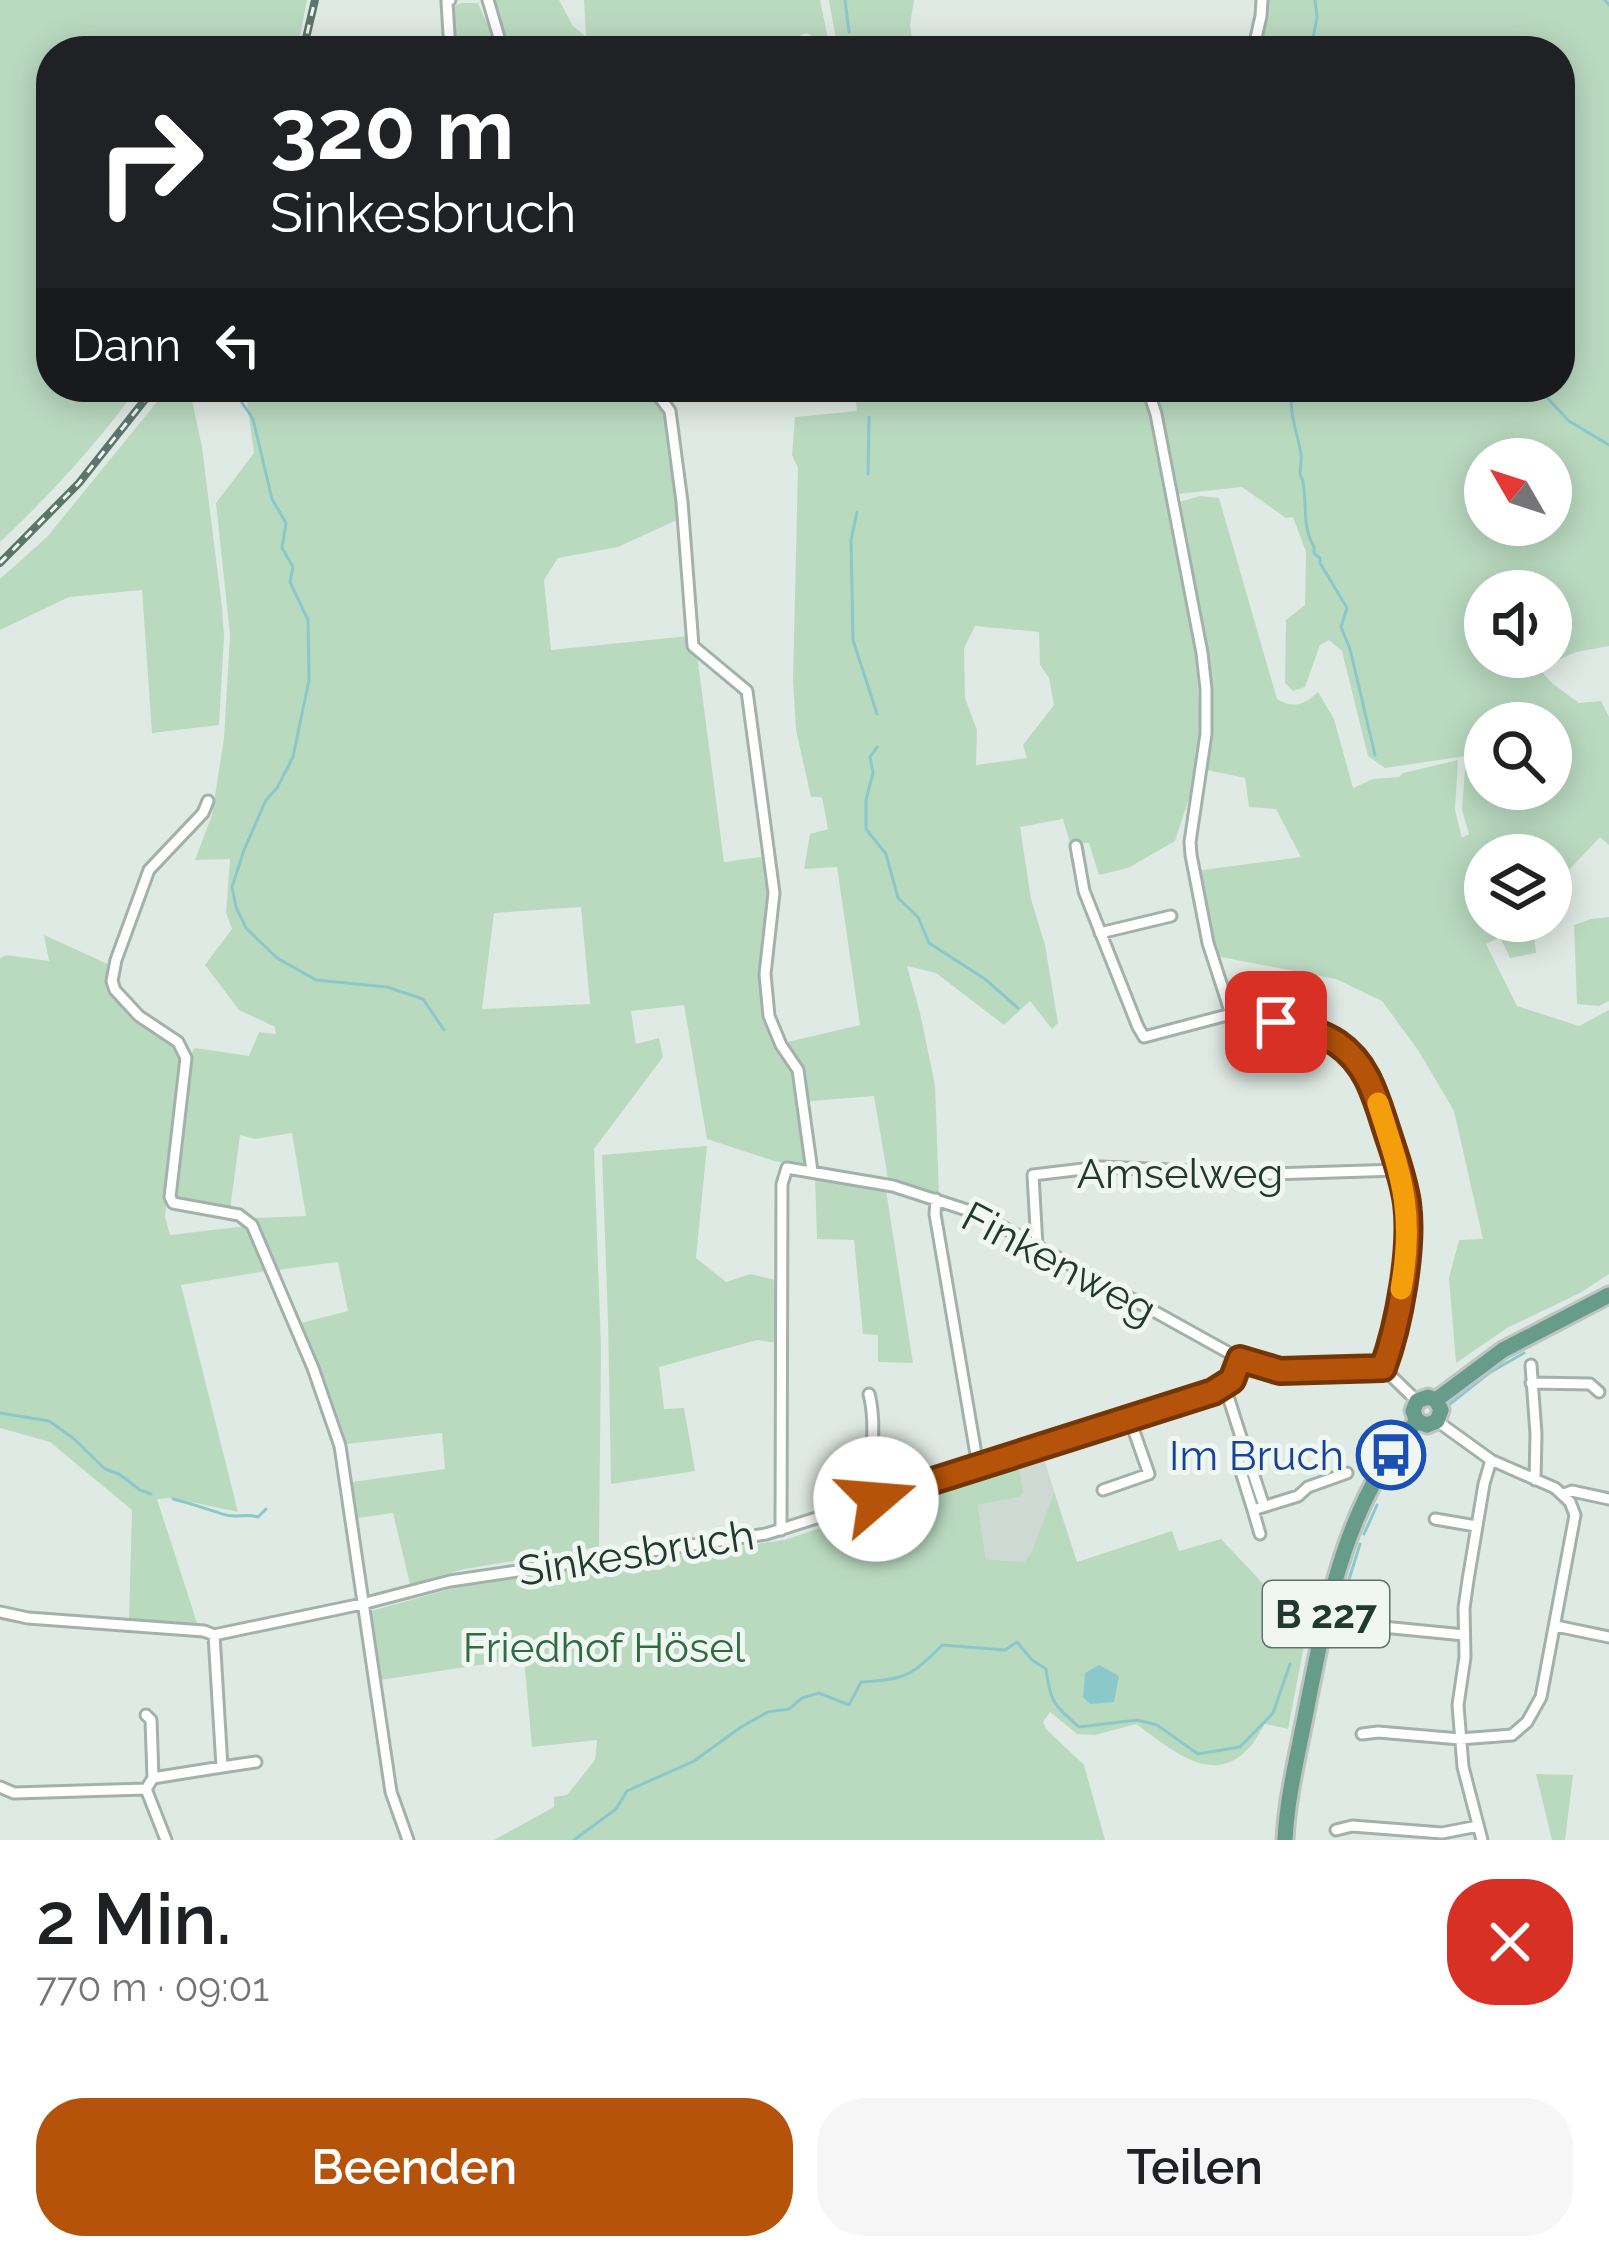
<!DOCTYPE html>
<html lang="de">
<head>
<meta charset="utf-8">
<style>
  :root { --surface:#fff; --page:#f6f6f6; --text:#202124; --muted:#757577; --accent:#b45309 }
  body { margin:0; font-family:Raleway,sans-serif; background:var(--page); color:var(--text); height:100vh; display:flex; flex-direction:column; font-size:45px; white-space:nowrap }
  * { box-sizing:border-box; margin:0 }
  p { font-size:39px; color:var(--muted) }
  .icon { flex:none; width:66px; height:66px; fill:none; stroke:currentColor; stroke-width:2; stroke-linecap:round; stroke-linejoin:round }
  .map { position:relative; height:1840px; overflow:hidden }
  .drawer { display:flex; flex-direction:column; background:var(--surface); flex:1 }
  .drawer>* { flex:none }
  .banner { position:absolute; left:36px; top:36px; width:1539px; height:366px; border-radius:48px; box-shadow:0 6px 30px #0003; background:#202124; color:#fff; overflow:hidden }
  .needle { width:78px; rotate:309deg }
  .tools { position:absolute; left:1464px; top:438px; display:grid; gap:24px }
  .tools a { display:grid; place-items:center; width:108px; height:108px; border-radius:50%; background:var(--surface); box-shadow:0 6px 30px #0003; font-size:60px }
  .pin { position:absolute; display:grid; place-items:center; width:102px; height:102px; color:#fff; margin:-51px; border-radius:24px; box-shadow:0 6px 18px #0006 }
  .me { position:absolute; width:132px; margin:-66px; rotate:72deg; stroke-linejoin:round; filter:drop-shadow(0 0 9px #0008) }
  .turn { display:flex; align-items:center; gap:42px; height:252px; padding:0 36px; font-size:54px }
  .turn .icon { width:156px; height:156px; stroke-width:2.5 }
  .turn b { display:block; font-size:84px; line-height:102px }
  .then { display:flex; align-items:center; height:114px; padding:0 36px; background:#0003; gap:24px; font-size:45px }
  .round { display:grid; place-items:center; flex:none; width:126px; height:126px; border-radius:48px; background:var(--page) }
  .head { display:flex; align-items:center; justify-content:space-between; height:204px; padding:0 36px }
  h1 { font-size:72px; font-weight:600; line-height:90px }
  .cta { display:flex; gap:24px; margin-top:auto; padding:24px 36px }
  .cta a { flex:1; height:138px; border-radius:48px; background:var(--accent); color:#fff; font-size:48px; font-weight:600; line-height:138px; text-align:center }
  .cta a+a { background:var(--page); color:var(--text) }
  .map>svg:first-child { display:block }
  .built { fill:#ced9d3 }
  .green { fill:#badac0; fill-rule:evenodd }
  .water { fill:#8bc8cc }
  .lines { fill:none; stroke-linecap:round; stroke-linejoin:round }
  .stream { stroke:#8bc8cc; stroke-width:3 }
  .street-casing { stroke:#a3b1ab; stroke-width:15 }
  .primary-casing { stroke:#bdc4c1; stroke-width:21 }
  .street { stroke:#fff; stroke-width:9 }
  .primary { stroke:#679c8a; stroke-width:15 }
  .rail-casing { stroke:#5c756c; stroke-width:8 }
  .rail { stroke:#f0f7f3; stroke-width:3; stroke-dasharray:9; stroke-linecap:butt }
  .route-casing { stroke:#753606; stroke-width:30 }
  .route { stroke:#b45309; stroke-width:21 }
  .slow { stroke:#f59e0b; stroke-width:21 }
  .labels { text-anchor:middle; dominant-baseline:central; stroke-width:10; stroke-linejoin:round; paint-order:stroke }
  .shield { fill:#f0f7f3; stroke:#60726b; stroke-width:3 }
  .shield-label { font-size:39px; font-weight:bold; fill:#223931 }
  .street-label { font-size:42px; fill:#223931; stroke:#f0f7f3 }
  .transit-label { font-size:42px; fill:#164399; stroke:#f0f7f3; text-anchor:end }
  .park-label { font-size:42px; fill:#2f6d41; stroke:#f0f7f3 }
</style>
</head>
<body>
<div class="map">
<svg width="1609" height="1840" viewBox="0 0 1609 1840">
  <rect width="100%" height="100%" fill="#e0eae4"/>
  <path class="built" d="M1043,1456L1054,1491L1032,1551L1024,1562L986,1559L978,1505L1020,1497L1023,1492L1019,1464Z"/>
  <path class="green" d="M0,0H307L297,51H189L173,45L161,50L142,48L141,51H51V387H138C98,443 50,495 0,542Z
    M494,0H559L573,26L586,37L584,0H820L830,49L807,33L799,36L793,51H509Z
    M829,0H914L910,25L914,51H838Z
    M1265,0H1609V646L1576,652L1539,669L1553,684L1579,703L1601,701L1609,717V845L1600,837L1551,889V855H1485V921H1533L1536,953L1510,958L1500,937L1486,944L1517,1006L1579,1026L1609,1010V1274L1580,1293L1507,1328L1456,1363L1449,1278L1459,1240L1483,1239L1454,1111L1418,1050L1382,1001L1336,979L1215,956L1196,871L1301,857L1276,809L1249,807L1245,778L1207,770L1212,722L1209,668L1176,503L1200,496L1219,498L1277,699C1294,709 1304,705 1318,692L1334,719L1353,788L1373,779L1399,777L1403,773L1458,760L1455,810L1462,838L1469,834L1462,810L1466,756L1385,768L1368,756L1342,651L1329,640L1320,645L1305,687L1293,691L1285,683L1286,620L1305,605L1306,552L1293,517L1286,518L1242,487L1168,495L1196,655L1200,726L1193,786L1175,841L1128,868L1099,875L1089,843H1070L1063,819L1020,827L1031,899L1045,945L1058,1023L1052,1029L1030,1001L1004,1025L936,973L907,966L920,1013L935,1085L939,1194L888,1179L874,1096L799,1102L809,1167L774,1161L707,1139L684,1005L631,1011L636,1044L659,1038L663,1057L594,1149L601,1348L599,1547L465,1569L410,1584L393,1513L357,1518L352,1482L445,1469L442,1433L346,1444L301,1323L348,1311L338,1262L277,1270L253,1218L306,1216L292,1133L255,1139L240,1135L230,1210L177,1200L174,1193L189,1056L195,1048L249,1056L259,1032L276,1034L275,1027L239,1010L205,965L232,929L226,913L230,859L195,860L212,815L224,738L230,635L216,503L254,453L245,387H646L661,406L666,424L677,520L618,547L558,558L544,580L551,650L689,636L697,654L724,862L767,856L771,893L765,1017L783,1043L860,1025L837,867L804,869L810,834L828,829L822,797H811L796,730L793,680L798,468L792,455L795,417L857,411L854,387H1560V51H1256L1262,33ZM1485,459H1551V525H1485ZM1485,591H1551V657H1485ZM975,626L1039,632L1040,665L1049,678L1054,705L1023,745L1027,758L976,765L977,730L965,698L964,648ZM1485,723H1551V789H1485ZM581,907L590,1004L482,1009L494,913Z
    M461,3H478L499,51H454L452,7Z
    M169,387H189L202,447L222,607L224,637L219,725L152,733L142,590L69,597L0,630V579L47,537Z
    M1609,917V1001L1599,1006L1577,1004L1574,925L1591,919Z
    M44,935L110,965L111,987C136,1008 179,1032 182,1066L165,1217L170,1235L247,1226L267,1271L181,1285L238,1512L173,1498L157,1499L198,1626L129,1620L132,1510L50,1442L0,1428V958L6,955L49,961Z
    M707,1146L696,1258L726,1282L750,1274L776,1280L777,1343L757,1340L659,1367L664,1409L684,1408L695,1471L611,1484L608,1320L602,1155Z
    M815,1176L886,1190L913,1363L878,1362V1335L863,1334L854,1240L817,1239Z
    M1019,1464L1023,1492L1020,1497L978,1505L986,1559L1024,1562L1032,1551L1054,1491L1077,1562L1172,1531L1179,1551L1221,1539L1307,1630L1288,1729L1265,1724C1260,1732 1255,1742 1248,1749C1211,1788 1169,1747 1136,1724L1095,1735L1077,1734L1050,1712L1043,1722L1046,1729L1084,1765L1105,1840H494L554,1807V1797L567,1795L595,1760L597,1740L532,1747L524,1658L380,1680L371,1611L458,1587L784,1540Z
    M1536,1774L1573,1775L1565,1840H1552Z"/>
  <path class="water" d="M1099,1665L1119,1676L1114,1702L1090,1704L1083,1697L1085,1673Z"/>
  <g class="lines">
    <path class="stream" d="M845,0L849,32
      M1605,0L1609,5
      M1312,44L1317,17L1315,0
      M236,387L239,398L253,419L272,499L286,523L282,548L293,567L290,582L308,620L309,680L293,757L277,788L266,800L244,850L232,887L236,907L246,928L277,958L316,980L387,987L423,999L444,1030
      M1292,387C1288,411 1297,431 1301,454C1302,461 1300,467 1300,473C1300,477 1303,479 1303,482C1307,504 1302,527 1314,547V553L1320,558V563L1347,608L1341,627L1350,649L1375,755
      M1537,387L1569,421L1609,445
      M868,474L869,417
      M857,512L851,540L853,640L877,714
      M877,747L870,757L873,773L866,800V829L886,854L898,898L918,917L929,943L985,979L1018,1008
      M1450,1404L1489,1373L1524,1353
      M0,1413L49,1421L73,1438L105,1469L119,1474L140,1490L151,1494
      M1386,1486L1413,1447
      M173,1499C191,1503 208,1510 226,1515C238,1518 246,1513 258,1517L266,1509
      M1364,1534L1377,1505
      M1338,1615L1360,1544
      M574,1840L616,1809L627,1791L694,1761L741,1727L768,1712L789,1709L802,1698L819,1693L849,1705L861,1682C903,1680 913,1676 942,1645L1005,1650L1017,1642L1032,1660L1046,1669C1050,1702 1054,1705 1079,1727L1137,1720L1157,1725L1198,1754L1240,1747L1273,1713L1290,1664"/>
    <defs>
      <path id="street" d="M450,0L447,2L450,51
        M488,0L503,51
        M1253,51L1261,16L1262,0
        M652,387L670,411L682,502L693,646L747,691L774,893L765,974L769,1016L781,1045L798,1070L812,1171
        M1147,387L1156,414L1202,653L1206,689V734L1190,842L1191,855L1208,943L1231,1014
        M208,801L203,813L149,870L116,960L112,981L115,990L139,1016L178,1042L186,1058L170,1197L173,1203L239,1215L252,1225L313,1368L340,1446L391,1792L408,1840
        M1076,846L1084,891L1138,1027L1144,1037L1231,1014H1240C1272,1021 1310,1025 1338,1043C1365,1062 1374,1092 1384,1122C1392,1148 1403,1175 1407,1203C1413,1248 1399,1325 1383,1368
        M1100,933L1171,916
        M936,1199L935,1214L978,1466
        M1037,1246L1033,1175L1100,1167L1271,1174L1399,1170
        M1531,1365L1536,1434L1535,1480
        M1531,1383L1590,1384L1599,1392
        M1225,1387L1241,1437L1237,1459L1253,1510L1298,1496L1308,1487L1347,1473
        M869,1394C878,1428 867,1465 876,1499
        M1241,1437L1264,1506
        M1103,1490L1149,1474L1129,1417
        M1564,1494L1572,1491L1609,1499
        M1253,1510L1260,1534
        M1435,1519L1476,1526
        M781,1530L782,1184L787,1168L893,1186L979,1214L1240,1359L1279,1371L1383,1368L1417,1401
        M0,1612L28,1618L204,1631L214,1635L362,1604L450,1581L766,1534L1213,1392L1232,1380L1240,1359
        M1342,1623L1464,1635
        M1556,1626L1609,1637
        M146,1715L151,1720L153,1778
        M1362,1734L1378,1732L1460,1739L1512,1735L1527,1722L1541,1697L1575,1515L1570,1502L1555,1488L1491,1460L1437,1421
        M222,1767L256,1762
        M0,1787L14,1793L146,1789L166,1840
        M146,1789L153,1778L222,1767L214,1635
        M1336,1830L1352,1826L1442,1833L1478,1826
        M1482,1840L1463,1767L1458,1705L1465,1657L1464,1608L1468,1580L1484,1484L1491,1460"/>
      <path id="primary" d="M1436,1400L1503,1350L1609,1295
        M1417,1421L1427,1425L1437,1421L1441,1410L1436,1400
        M1417,1421L1413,1411L1417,1401L1428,1397L1436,1400
        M1285,1840C1287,1797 1298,1754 1306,1712C1326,1611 1345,1500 1417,1421"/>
    </defs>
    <use href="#street" class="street-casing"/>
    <use href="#primary" class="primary-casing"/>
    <use href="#street" class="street"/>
    <use href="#primary" class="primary"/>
    <defs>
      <path id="rail" d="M303,51L315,0
        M0,563L79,483L155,387"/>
    </defs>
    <use href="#rail" class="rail-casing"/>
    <use href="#rail" class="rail"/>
  </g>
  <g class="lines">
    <defs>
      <path id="route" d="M876,1499L1213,1392L1232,1380L1240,1359L1280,1371L1383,1368C1399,1325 1413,1248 1407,1203C1403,1175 1392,1148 1384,1122C1374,1091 1365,1062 1337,1043C1319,1031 1297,1027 1276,1022"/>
    </defs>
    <use href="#route" class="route-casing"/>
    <use href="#route" class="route"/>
    <path class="slow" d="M1378,1103C1401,1176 1415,1211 1401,1289"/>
  </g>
  <defs>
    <symbol id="bus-ring" viewBox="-11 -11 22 22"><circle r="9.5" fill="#f0f7f3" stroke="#1a4fb4" stroke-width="1.5"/><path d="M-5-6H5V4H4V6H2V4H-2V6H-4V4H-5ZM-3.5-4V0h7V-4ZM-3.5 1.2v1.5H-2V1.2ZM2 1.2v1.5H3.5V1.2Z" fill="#1a4fb4"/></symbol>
  </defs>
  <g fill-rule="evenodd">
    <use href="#bus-ring" x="1353" y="1417" width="76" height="76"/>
  </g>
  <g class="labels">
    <rect class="shield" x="1263" y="1581" width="126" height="66" rx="9"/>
    <g class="shield-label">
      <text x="1326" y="1614">B 227</text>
    </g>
    <g class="street-label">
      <text x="1180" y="1173">Amselweg</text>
      <text transform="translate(1059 1263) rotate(28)">Finkenweg</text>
      <text transform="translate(636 1553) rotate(-9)">Sinkesbruch</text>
    </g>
    <g class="transit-label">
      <text x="1344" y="1455">Im Bruch</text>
    </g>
    <g class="park-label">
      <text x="604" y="1647">Friedhof Hösel</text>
    </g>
  </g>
</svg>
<div class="tools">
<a><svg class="needle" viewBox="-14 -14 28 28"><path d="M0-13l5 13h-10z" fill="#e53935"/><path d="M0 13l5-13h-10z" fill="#757577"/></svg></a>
<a><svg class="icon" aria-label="sound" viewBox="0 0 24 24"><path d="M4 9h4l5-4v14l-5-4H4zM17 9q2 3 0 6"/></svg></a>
<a><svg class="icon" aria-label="search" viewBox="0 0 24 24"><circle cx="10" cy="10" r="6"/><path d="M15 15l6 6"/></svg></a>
<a><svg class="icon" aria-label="layers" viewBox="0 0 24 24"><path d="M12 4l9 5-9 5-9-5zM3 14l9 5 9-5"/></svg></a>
</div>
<div class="pin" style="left:1276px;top:1022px;background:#d93025"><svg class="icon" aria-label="arrive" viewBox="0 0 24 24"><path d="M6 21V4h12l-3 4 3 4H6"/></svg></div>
<svg class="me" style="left:876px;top:1499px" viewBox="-20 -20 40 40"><circle r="19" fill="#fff"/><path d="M0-13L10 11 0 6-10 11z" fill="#b45309"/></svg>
<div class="banner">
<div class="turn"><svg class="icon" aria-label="right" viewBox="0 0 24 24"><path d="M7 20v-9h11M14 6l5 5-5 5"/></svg><div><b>320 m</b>Sinkesbruch</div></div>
<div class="then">Dann<svg class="icon" aria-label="left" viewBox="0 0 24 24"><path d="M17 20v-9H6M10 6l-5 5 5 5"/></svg></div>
</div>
</div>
<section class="drawer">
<div class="head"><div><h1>2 Min.</h1><p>770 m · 09:01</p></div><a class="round" style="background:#d93025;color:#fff"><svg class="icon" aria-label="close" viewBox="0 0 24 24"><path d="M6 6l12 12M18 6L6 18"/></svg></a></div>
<div class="cta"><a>Beenden</a><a>Teilen</a></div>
</section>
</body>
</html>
